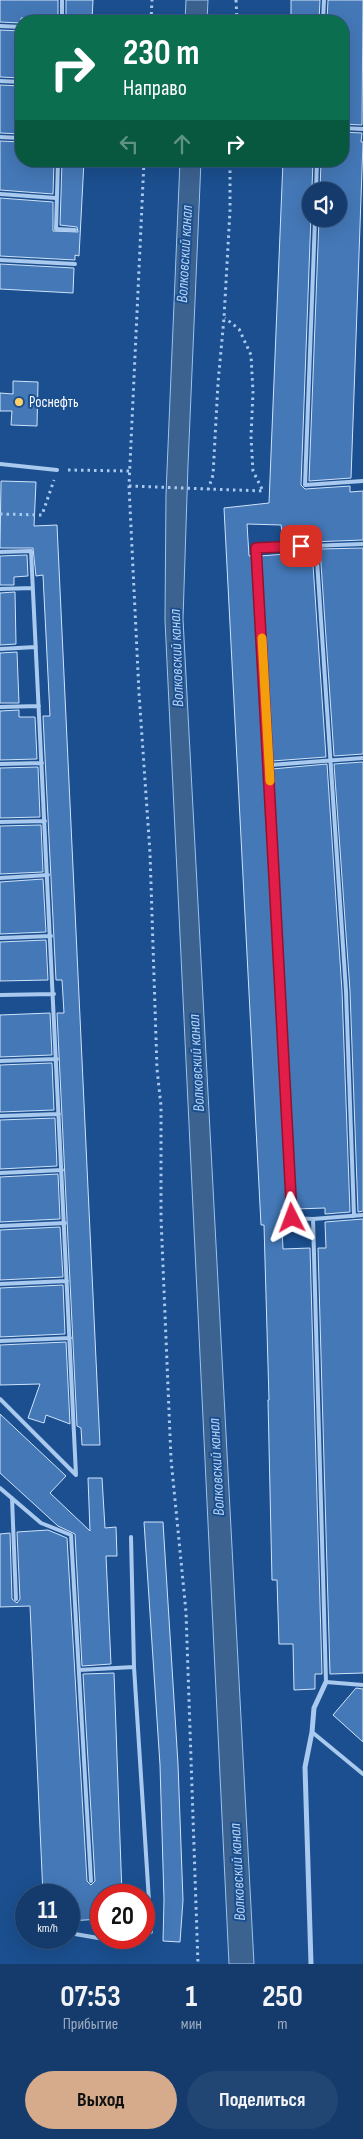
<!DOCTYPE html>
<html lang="ru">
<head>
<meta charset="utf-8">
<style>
  :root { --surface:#143b6b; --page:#214673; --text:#f1f3f6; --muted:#9dadc1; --line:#33557e; --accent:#d6ab8b }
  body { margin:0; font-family:"Sofia Sans Condensed",sans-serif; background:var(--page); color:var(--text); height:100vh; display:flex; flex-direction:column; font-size:19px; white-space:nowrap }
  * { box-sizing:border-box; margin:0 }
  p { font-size:16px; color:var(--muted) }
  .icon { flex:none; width:28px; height:28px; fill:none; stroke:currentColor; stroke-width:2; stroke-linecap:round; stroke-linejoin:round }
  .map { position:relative; height:1964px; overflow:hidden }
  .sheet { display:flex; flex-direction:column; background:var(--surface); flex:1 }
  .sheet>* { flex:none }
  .hud { position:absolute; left:15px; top:15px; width:334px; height:152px; border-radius:20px; box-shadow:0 5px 20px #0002,0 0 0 1px var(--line); background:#0b6e4f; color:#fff; overflow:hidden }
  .fabs { position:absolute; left:302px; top:182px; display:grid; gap:10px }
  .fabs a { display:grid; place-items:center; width:45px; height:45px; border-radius:50%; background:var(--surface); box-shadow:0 5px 20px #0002,0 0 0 1px var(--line); font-size:25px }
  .speed { position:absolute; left:15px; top:1884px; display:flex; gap:10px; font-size:25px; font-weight:700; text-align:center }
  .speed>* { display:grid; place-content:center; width:65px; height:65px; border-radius:50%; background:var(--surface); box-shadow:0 5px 20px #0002,0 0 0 1px var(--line); line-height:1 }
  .speed small { font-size:12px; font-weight:400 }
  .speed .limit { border:8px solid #d22; background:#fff; color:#111 }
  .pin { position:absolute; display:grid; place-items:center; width:42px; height:42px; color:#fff; margin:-21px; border-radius:10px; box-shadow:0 2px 8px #0006 }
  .me { position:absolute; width:55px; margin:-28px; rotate:357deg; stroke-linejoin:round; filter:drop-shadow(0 0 4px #0008) }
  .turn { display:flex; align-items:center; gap:18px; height:105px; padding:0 25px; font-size:22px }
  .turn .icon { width:65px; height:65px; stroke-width:2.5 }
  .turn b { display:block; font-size:35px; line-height:42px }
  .lanes { display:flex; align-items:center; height:48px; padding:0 25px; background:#0003; justify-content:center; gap:25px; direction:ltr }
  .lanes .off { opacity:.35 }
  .eta { display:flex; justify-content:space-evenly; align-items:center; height:85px; text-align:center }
  .eta b { font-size:30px; font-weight:700; line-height:35px }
  .cta { display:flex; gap:10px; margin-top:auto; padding:10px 25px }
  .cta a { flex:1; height:58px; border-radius:30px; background:var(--accent); color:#111; font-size:20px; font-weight:700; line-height:58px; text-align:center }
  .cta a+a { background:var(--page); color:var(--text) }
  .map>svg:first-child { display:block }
  .water { fill:#3c6290; stroke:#9cc4f0 }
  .building { fill:#4478b7; stroke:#cfe3fa }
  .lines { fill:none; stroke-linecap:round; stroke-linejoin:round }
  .path { stroke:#a9c9ee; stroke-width:3; stroke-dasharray:2.5 4; stroke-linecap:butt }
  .service { stroke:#a9c9ee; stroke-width:4 }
  .minor { stroke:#a9c9ee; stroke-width:5 }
  .route-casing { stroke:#92132f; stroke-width:12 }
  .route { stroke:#e11d48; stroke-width:9 }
  .slow { stroke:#f59e0b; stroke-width:9 }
  .poi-dot { fill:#ffd166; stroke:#1b4f8f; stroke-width:2 }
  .labels { text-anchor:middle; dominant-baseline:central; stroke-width:4; stroke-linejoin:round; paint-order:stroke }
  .poi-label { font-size:15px; fill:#fff; stroke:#1b4f8f; text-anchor:start }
  .water-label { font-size:16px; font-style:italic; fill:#b5d3f5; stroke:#1b4f8f }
</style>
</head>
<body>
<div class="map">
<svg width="363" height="1964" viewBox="0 0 363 1964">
  <rect width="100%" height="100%" fill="#1b4f8f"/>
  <path class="water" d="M186,0H208L207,21H185Z
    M180,161H201L188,465L183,619L254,1964H229L165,620L166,494Z"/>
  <path class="building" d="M0,0H58V19L21,18V23L0,22Z
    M66,0H93L92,21L66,19Z
    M291,0H320L319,21H291Z
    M328,0H363L362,125L342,124V21H327Z
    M0,30L21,31V78L0,77Z
    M0,85L21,86V134L0,133Z
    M342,132L362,133L361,142H363L351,478L309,481L319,219H339V191H320L321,161H342Z
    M0,141L21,142V161H54L53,194L0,190Z
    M62,161H84L79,256L75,255V260L0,256V198L53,202V231L78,232L77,227L60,225Z
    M283,161H313L301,485L305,489L350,486V492L363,491V540L284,543L281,525L247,524L249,556H253L257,632L288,1210H281L283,1249L310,1248L322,1674H315V1689L294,1690L293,1644H279L277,1580H272L268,1400H269L264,1225H261L224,508L269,503Z
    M0,264L74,268L73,293L0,289Z
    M13,381L38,382L37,426L11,425L12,411H0V393L13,394Z
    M1,481L36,482L34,526L57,525L100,1445H82L81,1428L77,1426L57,1013H64L62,980H56L43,716H50L43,575L36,576L33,548H0Z
    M363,548V754L334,756L320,549Z
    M312,550L326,757L272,761L260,556L286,554L285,551Z
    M27,555L28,576L14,577V585H0V556Z
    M15,592L16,644L0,645V593Z
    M17,652L19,703H0V653Z
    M19,710V717H35L37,759L0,760V711Z
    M363,762V1211L358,1212L350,991L334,764Z
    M327,764L342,991L350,1212L325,1214V1208L295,1209L272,769Z
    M38,767L40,817L0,818V768Z
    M41,825L43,872L0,874V826Z
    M43,879L46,932L0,934V882Z
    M46,940L48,980L0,981V942Z
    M50,1013L52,1055L0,1057V1015Z
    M52,1063L54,1110L0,1112V1065Z
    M55,1118L57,1166L0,1169V1120Z
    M58,1174L60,1219L0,1222V1177Z
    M363,1219V1673L330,1674L318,1248H326L325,1222Z
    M60,1227L63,1277L0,1280V1230Z
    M63,1285L65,1334L0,1337V1288Z
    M66,1342L70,1424L46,1415L44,1423L28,1418L40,1384L0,1385V1345Z
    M0,1414L66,1476L50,1493L90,1531L88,1478H102L105,1528L116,1527L117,1556H106L111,1664L82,1666L75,1534L58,1526L0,1473Z
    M144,1522H163L178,1764L183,1900L180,1942L163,1941L164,1900L160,1765Z
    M48,1530L67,1538L87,1881L91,1885L95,1881L83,1674L114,1673L122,1895H101V1919L69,1921V1895H43L30,1606L0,1607V1534L10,1533L12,1599L17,1603L20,1599L17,1532Z
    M356,1688L363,1689V1742L333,1715Z"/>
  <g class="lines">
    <path class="path" d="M236,0L237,21
      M151,21L152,0
      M144,161L129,486L139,693L150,853L157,1069L161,1106V1218L171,1459L186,1612L198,1964
      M68,470L129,471
      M129,486L263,491L253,471L251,437L253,392L251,355L239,329L225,318
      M208,490L213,475L218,383L224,318L230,210V161
      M0,514L42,515L54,480"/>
    <path class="service" d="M62,21V0
      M323,21L324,0
      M0,26L21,27
      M0,81L21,82
      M342,128L363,129
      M0,137L21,138
      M58,161L56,229L75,230
      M316,191L317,161
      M0,194L56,198
      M315,219L305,485L363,481
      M0,260L75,264
      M0,464L57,470
      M363,544L256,548C270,771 279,995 292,1218L313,1219L326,1682L363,1685
      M316,546L346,991L354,1216
      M0,552L31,551L76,1475L0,1399
      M0,589L33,588
      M0,649L36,647
      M0,707L39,706
      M0,764L42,763
      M270,765L363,758
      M0,822L45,821
      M0,878L48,875
      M0,938L51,936
      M0,995L54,994
      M0,1061L57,1059
      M0,1116L59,1114
      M0,1173L62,1170
      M313,1219L363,1215
      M0,1226L65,1223
      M0,1284L67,1281
      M0,1341L70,1338
      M0,1488L41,1523L71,1535L91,1881
      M12,1498L16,1599
      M131,1537L134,1667L151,1932L144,1933
      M79,1670L134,1667
      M312,1732L363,1774
      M69,1933L104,1939L114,1938"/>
    <path class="minor" d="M311,1964L305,1767L312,1732L314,1708L326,1682"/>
  </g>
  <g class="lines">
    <defs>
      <path id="route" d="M292,1218C279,995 270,771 256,548L301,546"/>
    </defs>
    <use href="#route" class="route-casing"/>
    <use href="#route" class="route"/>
    <path class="slow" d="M262,638L270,781"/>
  </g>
  <circle class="poi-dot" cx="19" cy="402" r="5"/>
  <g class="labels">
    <g class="poi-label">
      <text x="29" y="402">Роснефть</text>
    </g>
    <g class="water-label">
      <text transform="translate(185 254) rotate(-87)">Волковский канал</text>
      <text transform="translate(177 658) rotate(-92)">Волковский канал</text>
      <text transform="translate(197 1063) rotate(-93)">Волковский канал</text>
      <text transform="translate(217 1467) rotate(-93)">Волковский канал</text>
      <text transform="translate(238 1872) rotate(-93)">Волковский канал</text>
    </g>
  </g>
</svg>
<div class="fabs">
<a><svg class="icon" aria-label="sound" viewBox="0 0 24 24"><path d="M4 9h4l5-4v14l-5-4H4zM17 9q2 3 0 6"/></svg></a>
</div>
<div class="speed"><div>11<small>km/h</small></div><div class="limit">20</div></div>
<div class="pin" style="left:301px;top:546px;background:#d93025"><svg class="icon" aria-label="arrive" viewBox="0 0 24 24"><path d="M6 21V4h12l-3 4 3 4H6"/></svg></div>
<svg class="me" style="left:292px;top:1218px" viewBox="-20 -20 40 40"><path d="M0-17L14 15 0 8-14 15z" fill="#e11d48" stroke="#fff" stroke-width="4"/></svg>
<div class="hud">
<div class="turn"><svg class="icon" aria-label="right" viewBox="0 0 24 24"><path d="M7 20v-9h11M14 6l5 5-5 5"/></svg><div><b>230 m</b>Направо</div></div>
<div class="lanes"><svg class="icon off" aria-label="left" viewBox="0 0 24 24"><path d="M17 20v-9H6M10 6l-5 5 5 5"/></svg><svg class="icon off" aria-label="ahead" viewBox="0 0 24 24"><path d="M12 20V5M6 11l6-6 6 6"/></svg><svg class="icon" aria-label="right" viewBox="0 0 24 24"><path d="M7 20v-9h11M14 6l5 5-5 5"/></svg></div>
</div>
</div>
<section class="sheet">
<div class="eta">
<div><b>07:53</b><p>Прибытие</p></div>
<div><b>1</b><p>мин</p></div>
<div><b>250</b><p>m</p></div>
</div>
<div class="cta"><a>Выход</a><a>Поделиться</a></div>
</section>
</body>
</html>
